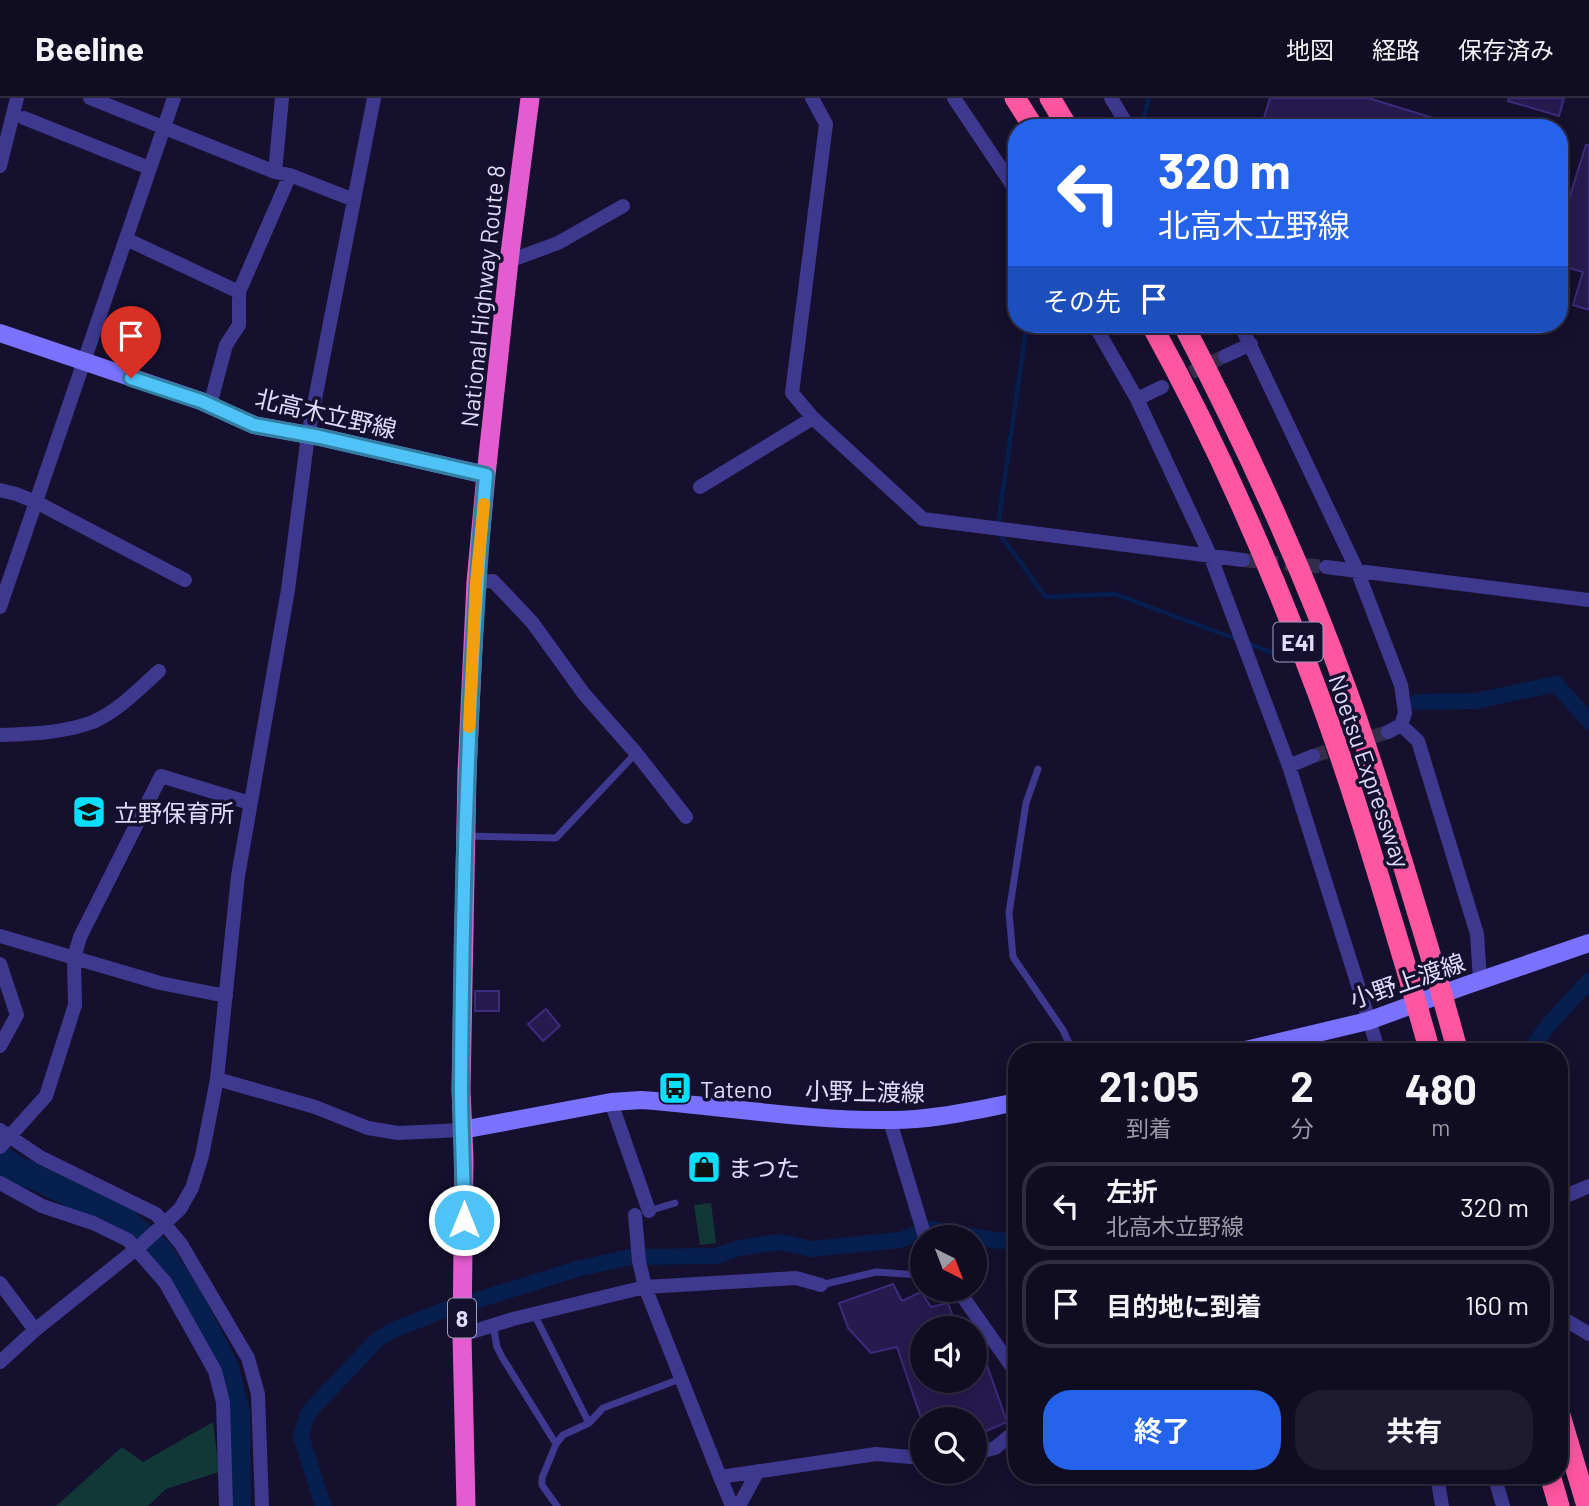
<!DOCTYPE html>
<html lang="ja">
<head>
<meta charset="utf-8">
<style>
  :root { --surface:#100c22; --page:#1e1a2f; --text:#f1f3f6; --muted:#9c9ba5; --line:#302c40; --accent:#2563eb }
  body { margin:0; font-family:Barlow,"Noto Sans JP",sans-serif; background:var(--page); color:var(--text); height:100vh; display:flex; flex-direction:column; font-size:26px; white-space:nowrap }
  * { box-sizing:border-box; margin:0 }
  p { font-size:23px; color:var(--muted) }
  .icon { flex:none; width:38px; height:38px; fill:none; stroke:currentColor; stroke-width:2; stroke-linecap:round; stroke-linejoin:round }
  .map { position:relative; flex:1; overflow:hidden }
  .details { position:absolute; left:1008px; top:945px; width:560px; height:441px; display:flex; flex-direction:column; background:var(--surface); border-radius:28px; box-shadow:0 4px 18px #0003,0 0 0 2px var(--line) }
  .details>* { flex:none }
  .banner { position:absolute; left:1008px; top:21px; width:560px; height:214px; border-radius:28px; box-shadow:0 4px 18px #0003,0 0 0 2px var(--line); background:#2563eb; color:#fff; overflow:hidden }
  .needle { width:46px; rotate:138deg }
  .tools { position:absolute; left:910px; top:1127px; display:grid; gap:14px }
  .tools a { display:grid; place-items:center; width:77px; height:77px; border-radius:50%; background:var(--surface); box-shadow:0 4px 18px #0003,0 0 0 2px var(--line); font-size:35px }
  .pin { position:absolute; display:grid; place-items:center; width:60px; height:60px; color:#fff; margin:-72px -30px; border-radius:50% 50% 50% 0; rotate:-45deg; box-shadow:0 0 7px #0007 }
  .pin .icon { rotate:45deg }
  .me { position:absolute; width:77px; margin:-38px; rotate:0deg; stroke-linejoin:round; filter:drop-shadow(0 0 5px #0008) }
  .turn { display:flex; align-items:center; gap:24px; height:147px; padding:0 35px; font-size:32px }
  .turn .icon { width:91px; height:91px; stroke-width:2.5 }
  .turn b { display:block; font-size:49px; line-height:60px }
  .then { display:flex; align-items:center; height:66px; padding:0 35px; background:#0003; gap:14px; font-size:26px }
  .eta { display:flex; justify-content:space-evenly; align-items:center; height:119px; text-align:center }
  .eta b { font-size:42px; font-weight:700; line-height:49px }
  .button { display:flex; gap:14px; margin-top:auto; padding:14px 35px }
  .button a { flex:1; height:80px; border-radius:28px; background:var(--accent); color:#fff; font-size:28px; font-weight:700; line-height:80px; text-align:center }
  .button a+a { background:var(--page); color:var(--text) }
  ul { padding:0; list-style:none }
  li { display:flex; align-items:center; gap:21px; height:88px; margin:0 14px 10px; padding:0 21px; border:4px solid var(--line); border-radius:28px }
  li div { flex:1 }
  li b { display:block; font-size:26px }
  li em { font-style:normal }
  header { display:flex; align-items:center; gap:42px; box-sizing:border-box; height:98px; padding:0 35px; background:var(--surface); border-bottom:2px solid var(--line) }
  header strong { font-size:33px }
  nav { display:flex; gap:38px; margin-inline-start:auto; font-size:24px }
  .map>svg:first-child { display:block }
  .green { fill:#123737 }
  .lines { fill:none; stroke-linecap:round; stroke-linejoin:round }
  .stream { stroke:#071f4e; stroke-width:4.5 }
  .canal { stroke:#071f4e; stroke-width:16 }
  .river { stroke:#071f4e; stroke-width:28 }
  .building { fill:#271a4f; stroke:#3d2b7c; stroke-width:2 }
  .minor-tunnel { stroke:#332e4c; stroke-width:14; stroke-dasharray:14 7; stroke-linecap:butt }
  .service { stroke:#3e388f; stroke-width:7 }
  .minor { stroke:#3e388f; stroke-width:14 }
  .secondary { stroke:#7a72ff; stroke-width:18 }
  .trunk { stroke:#e45cd0; stroke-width:19 }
  .motorway { stroke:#ff56a2; stroke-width:21 }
  .motorway-bridge { stroke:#ff56a2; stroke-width:21 }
  .route-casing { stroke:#337fa1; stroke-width:18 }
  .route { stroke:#4fc3f7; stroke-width:12 }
  .slow { stroke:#f59e0b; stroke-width:12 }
  .labels { text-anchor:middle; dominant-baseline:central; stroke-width:7; stroke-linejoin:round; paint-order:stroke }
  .shield { fill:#15102d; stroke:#a39ec0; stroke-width:2 }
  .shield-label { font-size:23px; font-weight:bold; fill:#e0dbff }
  .street-label { font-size:24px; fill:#e0dbff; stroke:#15102d }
  .poi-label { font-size:24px; fill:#e0dbff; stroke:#15102d; text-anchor:start }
</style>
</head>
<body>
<header>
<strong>Beeline</strong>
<nav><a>地図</a><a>経路</a><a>保存済み</a></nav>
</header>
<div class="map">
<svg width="1589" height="1408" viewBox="0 0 1589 1408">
  <rect width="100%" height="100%" fill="#15102d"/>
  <path class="green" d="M711,1105L716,1145L700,1147L694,1107Z
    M213,1324L219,1374L166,1391L148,1408H56L122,1349L143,1364Z"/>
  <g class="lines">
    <path class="stream" d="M1144,30L1142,25L1149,0
      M1027,226L997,433L1046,499L1115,496L1239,542
      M1247,545L1297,564"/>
    <path class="canal" d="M1417,604L1476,603L1556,586L1589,623
      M1529,954L1550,925L1589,883
      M478,1202L577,1171L630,1159L716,1158L739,1150L781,1144L812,1151L900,1142L930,1131L1000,1143L1017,1141
      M323,1408L301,1338L308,1315L377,1242L393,1232L447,1211"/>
    <path class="river" d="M0,1061L18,1073L40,1080L121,1120L160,1155L190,1202L225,1270L236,1315L237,1408"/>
  </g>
  <path class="building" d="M1270,0H1368L1456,27V30H1261Z
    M1509,0H1564L1559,18L1508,3Z
    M1586,47H1589V212L1573,207L1583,174L1559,167V133Z
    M475,893H499V913H475Z
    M546,911L560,928L543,943L528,926Z
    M893,1186L902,1203L921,1194L931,1209L948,1205L957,1230H922V1283H975V1239H977L1007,1324L975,1338V1321H935L934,1317L921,1320L897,1249L871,1255L848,1230L839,1205Z"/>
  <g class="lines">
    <path class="minor-tunnel" d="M1172,284L1225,258
      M1243,462L1326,469
      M1313,658L1388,634"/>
    <path class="service" d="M1038,671L1026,705L1009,815L1013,859L1063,932L1073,954
      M466,738L556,740L636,655
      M649,1113L675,1105
      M821,1187L876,1174L919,1177L922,1181
      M534,1216L589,1325
      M493,1227L497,1249L502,1259L556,1346L542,1380V1387L557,1408
      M556,1346L563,1337L589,1325L603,1310L680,1281"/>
    <path class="minor" d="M90,0L275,74L290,77L354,102
      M812,0L826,26L792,295L813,320L923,421L1243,462
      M954,0L1017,94
      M1111,0L1129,30
      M24,20L149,70
      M0,68L17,0
      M275,74L282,0
      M126,141L239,194L290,77
      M509,163L558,145L623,108
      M1094,226L1137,301L1210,457L1289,668L1379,954
      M1240,226L1357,472L1401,587L1405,615L1401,627L1388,634
      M1225,258L1251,246
      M1137,301L1162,289
      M210,307L226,247L239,227V194
      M700,389L813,320
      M0,392L16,396L36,404L185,482
      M1326,469L1589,502
      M476,484L493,483L532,524L584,596L636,655L686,719
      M0,509L174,0
      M1401,627L1418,643L1477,836L1480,882
      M0,637C31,636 63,635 93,624C118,613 139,591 159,573
      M1289,668L1313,658
      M0,838L160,885L226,898
      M0,866L17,917L0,948
      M217,981L315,1009L368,1030L398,1035L462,1032
      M611,1004L649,1113
      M890,1023L925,1139
      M0,1032L40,1059L156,1116L181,1146L248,1260L258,1296L262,1408
      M0,1049L46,998L75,907L74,860L80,839L161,678L250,705
      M0,1085L42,1108L93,1125L128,1142L165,1184L215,1273L223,1304L226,1408
      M1559,1101L1589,1088
      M635,1117L639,1163L645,1189L720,1379L876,1356L922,1360
      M0,1185L35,1232
      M958,1192L1017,1276
      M1559,1218L1589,1236
      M462,1237L513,1221L645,1189L796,1180L821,1187
      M0,1264L35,1232L141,1147L180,1111L192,1090L202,1058L217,981L238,778L288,492L308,337L374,0
      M975,1355L995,1350L1017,1332
      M1437,1377L1442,1408
      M1494,1377L1503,1408
      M720,1379L732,1408
      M739,1408L758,1373"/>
    <path class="secondary" d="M0,235L201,303L254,327L320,339L486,377
      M1237,954L1368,923L1464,888L1589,845
      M462,1032L611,1004L641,1002C724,1008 807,1023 891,1022C934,1022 975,1012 1017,1004"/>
    <path class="trunk" d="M466,1408L462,1237L464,1061L461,992L467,674L476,484L486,377L509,163L530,0"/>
    <path class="motorway" d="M1015,0L1034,30
      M1050,0L1068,30
      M1151,226C1217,345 1272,471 1319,598C1353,690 1380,783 1408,876
      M1183,226C1246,347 1303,470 1349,599C1381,689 1407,781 1435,872
      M1559,1314L1587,1408
      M1550,1377L1559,1408"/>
    <path class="motorway-bridge" d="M1435,872L1458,954
      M1408,876L1430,954"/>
  </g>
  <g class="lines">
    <defs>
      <path id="route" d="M131,280L201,303L254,327L320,339L486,377C468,581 462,785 461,989C461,1033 464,1077 464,1122"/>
    </defs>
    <use href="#route" class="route-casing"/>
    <use href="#route" class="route"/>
    <path class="slow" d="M469,629L476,484L484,406"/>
  </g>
  <defs>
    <symbol id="school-square" viewBox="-11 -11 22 22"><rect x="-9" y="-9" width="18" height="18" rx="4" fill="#07dfff" stroke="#15102d"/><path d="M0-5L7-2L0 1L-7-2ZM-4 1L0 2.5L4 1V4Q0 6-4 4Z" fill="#111"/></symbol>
    <symbol id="bus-square" viewBox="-11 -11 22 22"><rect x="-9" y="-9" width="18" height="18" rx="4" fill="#07dfff" stroke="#15102d"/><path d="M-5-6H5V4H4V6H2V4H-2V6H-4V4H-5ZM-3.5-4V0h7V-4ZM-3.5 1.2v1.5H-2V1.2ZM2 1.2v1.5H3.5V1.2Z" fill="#111"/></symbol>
    <symbol id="shop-square" viewBox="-11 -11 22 22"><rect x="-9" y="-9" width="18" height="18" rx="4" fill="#07dfff" stroke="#15102d"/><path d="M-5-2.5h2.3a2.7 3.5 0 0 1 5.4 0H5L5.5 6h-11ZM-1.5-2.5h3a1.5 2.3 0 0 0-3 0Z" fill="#111"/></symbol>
  </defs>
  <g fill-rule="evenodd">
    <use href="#school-square" x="70" y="695" width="38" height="38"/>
    <use href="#bus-square" x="656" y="971" width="38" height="38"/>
    <use href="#shop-square" x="685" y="1050" width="38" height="38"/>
  </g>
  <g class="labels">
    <g class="shield">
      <rect x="1273.5" y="524.5" width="49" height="39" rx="5"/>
      <rect x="448" y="1200.5" width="28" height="39" rx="5"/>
    </g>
    <g class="shield-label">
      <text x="1298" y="544">E41</text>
      <text x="462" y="1220">8</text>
    </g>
    <g class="street-label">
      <text transform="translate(482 198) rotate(-84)">National Highway Route 8</text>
      <text transform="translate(326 315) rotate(13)">北高木立野線</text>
      <text transform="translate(1370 673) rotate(71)">Noetsu Expressway</text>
      <text transform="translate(1407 882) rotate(-19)">小野上渡線</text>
      <text transform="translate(865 993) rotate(1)">小野上渡線</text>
    </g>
    <g class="poi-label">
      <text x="114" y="714">立野保育所</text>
      <text x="700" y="990">Tateno</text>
      <text x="728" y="1069">まつた</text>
    </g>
  </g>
</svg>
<div class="tools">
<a><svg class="needle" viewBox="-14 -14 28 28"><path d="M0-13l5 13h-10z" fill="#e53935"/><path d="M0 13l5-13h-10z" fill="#9c9ba5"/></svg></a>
<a><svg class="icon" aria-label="sound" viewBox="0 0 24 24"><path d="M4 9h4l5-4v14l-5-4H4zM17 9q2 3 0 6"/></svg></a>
<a><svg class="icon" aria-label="search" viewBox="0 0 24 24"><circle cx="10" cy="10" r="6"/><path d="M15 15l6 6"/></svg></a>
</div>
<div class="pin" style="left:131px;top:280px;background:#d93025"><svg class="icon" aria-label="arrive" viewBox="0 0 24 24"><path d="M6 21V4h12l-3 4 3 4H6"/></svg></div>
<svg class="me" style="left:464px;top:1122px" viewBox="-20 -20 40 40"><circle r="17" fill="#4fc3f7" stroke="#fff" stroke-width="3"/><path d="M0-11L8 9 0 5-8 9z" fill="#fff"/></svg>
<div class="banner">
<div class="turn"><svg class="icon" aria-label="left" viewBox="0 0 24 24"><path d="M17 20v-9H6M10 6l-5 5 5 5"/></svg><div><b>320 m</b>北高木立野線</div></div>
<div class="then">その先<svg class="icon" aria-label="arrive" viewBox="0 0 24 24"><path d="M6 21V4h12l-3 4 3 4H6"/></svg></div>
</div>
<section class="details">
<div class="eta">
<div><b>21:05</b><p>到着</p></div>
<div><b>2</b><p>分</p></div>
<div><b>480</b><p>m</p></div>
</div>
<ul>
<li><svg class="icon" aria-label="left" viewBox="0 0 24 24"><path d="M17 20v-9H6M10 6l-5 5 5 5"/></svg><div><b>左折</b><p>北高木立野線</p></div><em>320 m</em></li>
<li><svg class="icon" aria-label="arrive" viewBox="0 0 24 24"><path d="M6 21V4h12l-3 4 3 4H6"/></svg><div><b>目的地に到着</b></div><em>160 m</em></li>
</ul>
<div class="button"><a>終了</a><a>共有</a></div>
</section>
</div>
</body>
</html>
